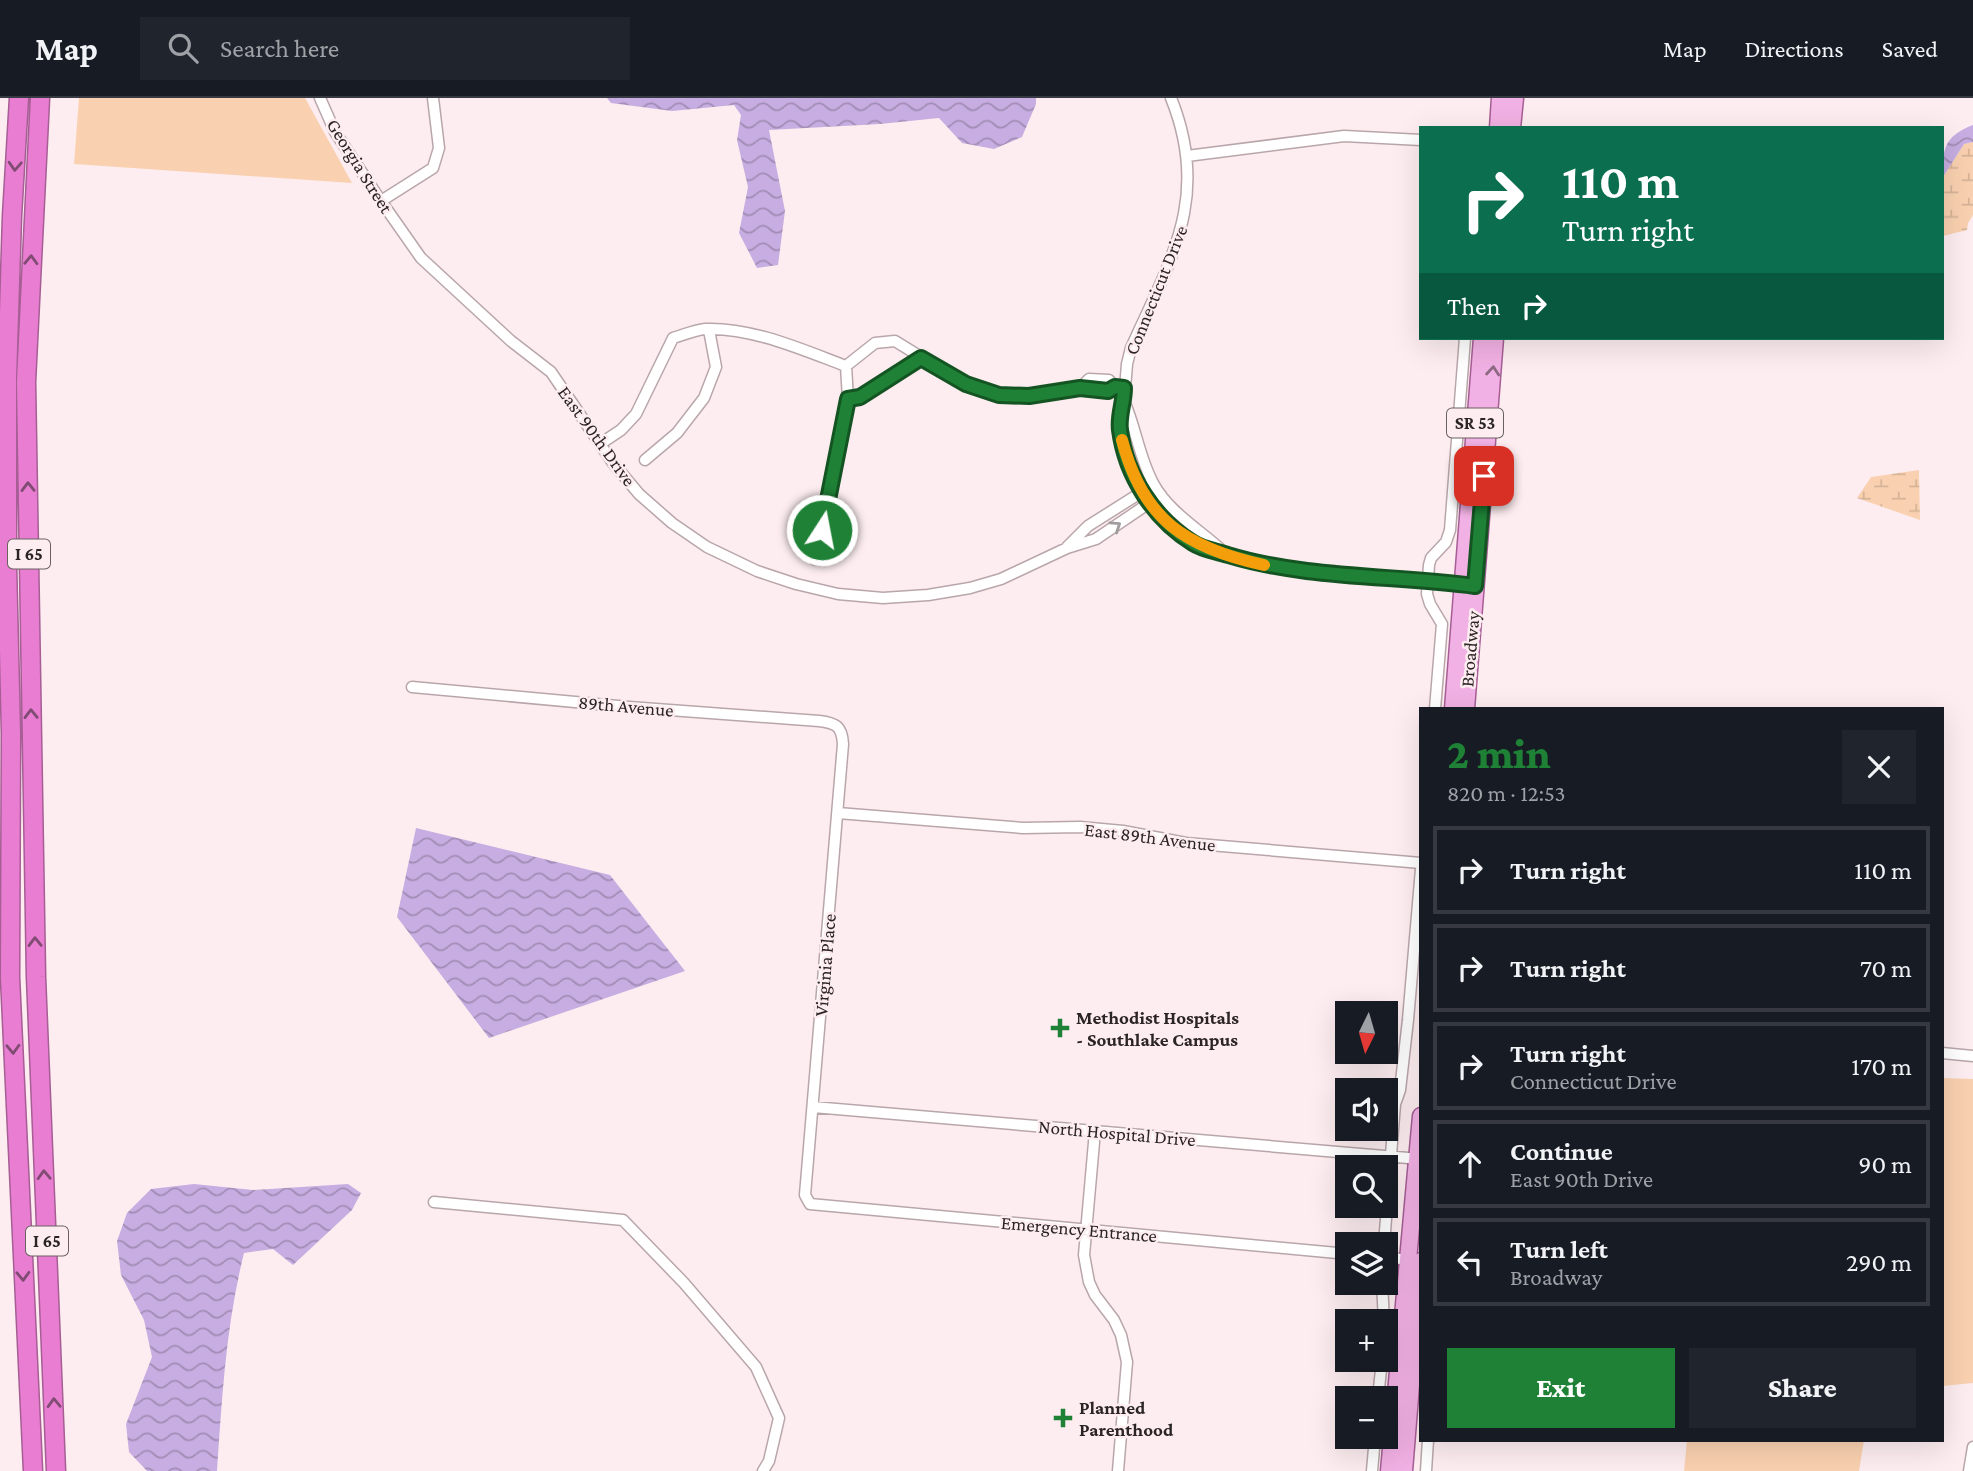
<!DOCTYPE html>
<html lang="en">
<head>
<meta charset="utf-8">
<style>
  :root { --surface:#171b24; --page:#20242c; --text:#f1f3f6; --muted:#9ea1a6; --line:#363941; --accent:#1e8135 }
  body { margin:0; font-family:"Crimson Pro",serif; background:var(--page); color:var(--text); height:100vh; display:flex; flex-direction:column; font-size:26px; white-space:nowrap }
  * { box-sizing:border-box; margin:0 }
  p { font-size:23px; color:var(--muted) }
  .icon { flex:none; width:38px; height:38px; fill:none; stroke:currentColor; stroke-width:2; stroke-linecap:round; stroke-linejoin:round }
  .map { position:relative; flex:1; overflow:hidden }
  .side { position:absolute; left:1419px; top:609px; width:525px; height:735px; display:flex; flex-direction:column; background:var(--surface); border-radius:0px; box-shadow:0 7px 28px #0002 }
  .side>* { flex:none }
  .banner { position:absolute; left:1419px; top:28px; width:525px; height:214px; border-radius:0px; box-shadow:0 7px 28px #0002; background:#0b6e4f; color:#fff; overflow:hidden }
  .needle { width:46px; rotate:185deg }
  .controls { position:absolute; left:1335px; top:903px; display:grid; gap:14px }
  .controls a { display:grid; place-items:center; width:63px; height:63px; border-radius:0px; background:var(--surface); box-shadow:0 7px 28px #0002; font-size:35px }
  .pin { position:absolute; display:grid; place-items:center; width:60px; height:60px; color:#fff; margin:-30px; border-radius:14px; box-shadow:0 4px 10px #0006 }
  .me { position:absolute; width:77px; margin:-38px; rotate:11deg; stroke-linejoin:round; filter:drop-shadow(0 0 5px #0008) }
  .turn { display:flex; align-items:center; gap:24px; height:147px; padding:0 28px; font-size:32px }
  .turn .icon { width:91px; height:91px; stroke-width:2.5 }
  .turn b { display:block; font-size:49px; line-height:60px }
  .then { display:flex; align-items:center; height:66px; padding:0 28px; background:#0003; gap:14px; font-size:26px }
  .round { display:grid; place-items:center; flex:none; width:74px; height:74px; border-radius:0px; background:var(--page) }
  .overview { display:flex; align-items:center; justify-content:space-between; height:119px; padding:0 28px }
  h1 { font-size:42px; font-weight:800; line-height:52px; color:var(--accent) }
  .primary-button { display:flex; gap:14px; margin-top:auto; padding:14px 28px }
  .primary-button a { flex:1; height:80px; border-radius:0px; background:var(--accent); color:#fff; font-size:28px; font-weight:800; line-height:80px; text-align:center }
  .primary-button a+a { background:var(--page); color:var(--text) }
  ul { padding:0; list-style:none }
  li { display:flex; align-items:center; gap:21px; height:88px; margin:0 14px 10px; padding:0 14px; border:4px solid var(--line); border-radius:0px }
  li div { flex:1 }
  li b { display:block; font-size:26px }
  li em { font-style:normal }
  header { display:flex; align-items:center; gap:42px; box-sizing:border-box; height:98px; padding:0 35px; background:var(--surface); border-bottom:2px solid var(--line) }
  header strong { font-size:33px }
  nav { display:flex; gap:38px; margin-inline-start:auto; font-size:24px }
  .search { width:490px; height:63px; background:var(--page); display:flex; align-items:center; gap:18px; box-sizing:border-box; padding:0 24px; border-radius:0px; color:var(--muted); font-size:26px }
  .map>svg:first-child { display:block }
  .green { fill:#f9d1b0 }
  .wetland { fill:url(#wetland-marsh) }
  .water { fill:url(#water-waves) }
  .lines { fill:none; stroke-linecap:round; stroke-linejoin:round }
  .street-casing { stroke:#b9a6aa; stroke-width:13 }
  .primary-casing { stroke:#a65e95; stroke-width:19 }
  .highway-casing { stroke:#a65e95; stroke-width:21 }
  .street { stroke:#fff; stroke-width:10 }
  .primary { stroke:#f2b1e4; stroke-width:16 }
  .highway { stroke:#e97dd2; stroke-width:18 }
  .oneway { stroke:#804c73 }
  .oneway2 { stroke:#8e6a84 }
  .oneway3 { stroke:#a09c9d }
  .route-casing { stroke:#145422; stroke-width:18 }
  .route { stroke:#1e8135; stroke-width:12 }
  .slow { stroke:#f59e0b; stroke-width:12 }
  .poi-dot { fill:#1e8135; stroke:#fdedf0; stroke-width:2.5 }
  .labels { text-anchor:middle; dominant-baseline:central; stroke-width:5; stroke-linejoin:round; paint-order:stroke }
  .shield { fill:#fdedf0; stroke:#6a6062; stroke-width:2 }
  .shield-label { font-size:18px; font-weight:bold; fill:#2b2425 }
  .street-label { font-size:19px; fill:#2b2425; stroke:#fdedf0 }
  .poi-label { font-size:19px; font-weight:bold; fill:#2b2425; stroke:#fdedf0; text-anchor:start }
</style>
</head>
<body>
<header>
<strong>Map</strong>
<div class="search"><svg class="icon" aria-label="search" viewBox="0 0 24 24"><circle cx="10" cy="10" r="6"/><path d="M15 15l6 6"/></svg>Search here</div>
<nav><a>Map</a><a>Directions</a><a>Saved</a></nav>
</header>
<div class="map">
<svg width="1973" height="1373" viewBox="0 0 1973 1373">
  <defs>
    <pattern id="wetland-marsh" width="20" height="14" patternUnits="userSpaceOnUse" patternTransform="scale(1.75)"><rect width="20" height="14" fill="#f9d1b0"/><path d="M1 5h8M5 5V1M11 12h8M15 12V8" fill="none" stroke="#d6b397"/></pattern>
    <pattern id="water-waves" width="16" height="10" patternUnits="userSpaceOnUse" patternTransform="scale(1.75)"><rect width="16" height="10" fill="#c7ade1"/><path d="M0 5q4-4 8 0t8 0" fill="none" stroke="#a28db6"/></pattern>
  </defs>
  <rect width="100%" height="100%" fill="#fdedf0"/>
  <path class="green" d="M79,0H305L352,85L74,66Z
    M1943,980L1973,981V1285L1943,1288Z
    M1687,1342H1864L1859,1373H1684Z"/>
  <path class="wetland" d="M1973,44V117L1968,125L1967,132L1943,138V79L1964,46Z
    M1919,372L1920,422L1857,400L1871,379Z"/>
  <path class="water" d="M607,0H1036V6L1022,39L994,51L962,45L939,20L880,26L769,32L785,113L778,167L757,170L739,135L748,89L737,42L741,17L734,7L672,13L611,5Z
    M1973,27V44L1964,46L1943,79C1942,50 1945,38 1973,27Z
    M416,730L610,777L685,873L489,940L397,819Z
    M194,1086L253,1092L348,1086L361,1095L352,1112L293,1167L273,1151L244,1155C226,1227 222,1299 217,1373H147L129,1354L126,1326L152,1259L144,1222L121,1177L117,1143L127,1115L151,1091Z"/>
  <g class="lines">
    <defs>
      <path id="street" d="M320,0L335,34L381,103L421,160L511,243L551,274L613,365L639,396L672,425L707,449L757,473L796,486L838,496L883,500L928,497L970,490L1001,481L1067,450L1096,441L1161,397
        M1171,0C1211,99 1171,161 1131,250L1127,266L1124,303L1119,319L1127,358L1141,394L1150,405L1166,423L1193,445L1212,453L1265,468L1465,486
        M1187,58L1344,38L1421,42
        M381,103L433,70L439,50L433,0
        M921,259L966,286L999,297L1029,298L1080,290L1108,293L1115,290H1124
        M1080,290L1089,281L1109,282L1115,290
        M1124,303C1136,330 1139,359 1153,385C1169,415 1202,433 1226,456
        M600,346L621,332L636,316L673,240C683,237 695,232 705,231C752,229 803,252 846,268
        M645,362L677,335L704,300L716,269L709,232
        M1067,449L1088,428L1145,392
        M814,461L822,432L848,301L846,268L875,245L895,243L921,259L860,299L848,301
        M412,589L629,609L819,623C836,625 842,628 843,646L805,1097L810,1106L1348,1156
        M1435,611L1442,526L1430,506L1427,496L1429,467L1431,460L1446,444L1450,432L1465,240
        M838,715L1023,730L1080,729L1123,733L1186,745L1421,765
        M1942,955L1973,958
        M813,1009L1420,1061
        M1095,1033L1084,1157L1089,1184L1095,1197L1114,1222L1121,1237L1127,1264L1118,1373
        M434,1104L623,1122L684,1185L756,1269L779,1320L769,1363L763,1373
        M1384,1146L1395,1006L1400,992L1408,922L1421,771
        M1386,1159L1408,1162L1411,1166
        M1382,1185L1384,1223
        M1378,1300L1382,1262
        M1372,1373L1375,1339
        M1426,1373L1428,1342
        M1969,1373L1973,1349"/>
      <path id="primary" d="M1498,30L1500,0
        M1512,30L1515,0
        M1453,611L1482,240
        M1466,611L1495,240
        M1389,1373L1421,1018
        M1404,1373L1421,1163"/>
      <path id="highway" d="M19,0L12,118L7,281V467L11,636L10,879L33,1373
        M40,0L26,284L36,879L56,1373"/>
    </defs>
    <use href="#street" class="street-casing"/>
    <use href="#primary" class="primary-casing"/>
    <use href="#highway" class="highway-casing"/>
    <use href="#street" class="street"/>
    <use href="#primary" class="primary"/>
    <use href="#highway" class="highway"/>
  </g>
  <defs><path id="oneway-chevron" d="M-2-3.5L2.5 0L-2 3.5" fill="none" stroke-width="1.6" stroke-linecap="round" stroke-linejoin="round" transform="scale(1.75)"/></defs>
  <g class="oneway">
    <use href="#oneway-chevron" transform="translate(15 68) rotate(93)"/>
    <use href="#oneway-chevron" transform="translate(31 162) rotate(-88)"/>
    <use href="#oneway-chevron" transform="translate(28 389) rotate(-91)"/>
    <use href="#oneway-chevron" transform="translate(31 616) rotate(-91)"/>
    <use href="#oneway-chevron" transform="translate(35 844) rotate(-91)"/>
    <use href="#oneway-chevron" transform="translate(13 951) rotate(88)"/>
    <use href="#oneway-chevron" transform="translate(44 1077) rotate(-92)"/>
    <use href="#oneway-chevron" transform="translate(23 1178) rotate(88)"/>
    <use href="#oneway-chevron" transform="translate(54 1305) rotate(-92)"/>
  </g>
  <use class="oneway2" href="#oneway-chevron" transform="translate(1493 273) rotate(-85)"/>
  <use class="oneway3" href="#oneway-chevron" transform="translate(1116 428) rotate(-34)"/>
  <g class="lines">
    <defs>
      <path id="route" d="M822,432L848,301L860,299L921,260L966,286L999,297L1029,298L1080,290L1108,293L1115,289L1124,290C1124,305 1118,318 1120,332C1126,378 1154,421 1193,445C1204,452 1216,453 1228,457C1307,481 1394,477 1475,488L1484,378"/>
    </defs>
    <use href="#route" class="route-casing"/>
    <use href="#route" class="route"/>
    <path class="slow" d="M1122,342C1143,422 1186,450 1264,467"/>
  </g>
  <g class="poi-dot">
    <path d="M1056.5 919.5h7v7h7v7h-7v7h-7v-7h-7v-7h7z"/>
    <path d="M1059.5 1309.5h7v7h7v7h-7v7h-7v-7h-7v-7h7z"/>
  </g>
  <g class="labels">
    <g class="shield">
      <rect x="1447" y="310.5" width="56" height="29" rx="5"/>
      <rect x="8" y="441.5" width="42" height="29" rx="5"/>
      <rect x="26" y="1128.5" width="42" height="29" rx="5"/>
    </g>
    <g class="shield-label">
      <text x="1475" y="325">SR 53</text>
      <text x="29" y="456">I 65</text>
      <text x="47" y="1143">I 65</text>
    </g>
    <g class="street-label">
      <text transform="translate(360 68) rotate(58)">Georgia Street</text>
      <text transform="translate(1156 192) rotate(-68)">Connecticut Drive</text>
      <text transform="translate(597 338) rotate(54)">East 90th Drive</text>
      <text transform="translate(1470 551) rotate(-85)">Broadway</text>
      <text transform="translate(626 608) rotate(5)">89th Avenue</text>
      <text transform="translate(1150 739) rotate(7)">East 89th Avenue</text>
      <text transform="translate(825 867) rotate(-85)">Virginia Place</text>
      <text transform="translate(1117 1035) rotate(5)">North Hospital Drive</text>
      <text transform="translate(1079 1131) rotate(5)">Emergency Entrance</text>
    </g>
    <g class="poi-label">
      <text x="1076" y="919">Methodist Hospitals<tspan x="1076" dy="22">- Southlake Campus</tspan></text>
      <text x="1079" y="1309">Planned<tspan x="1079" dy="22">Parenthood</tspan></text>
    </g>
  </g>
</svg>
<div class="controls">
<a><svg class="needle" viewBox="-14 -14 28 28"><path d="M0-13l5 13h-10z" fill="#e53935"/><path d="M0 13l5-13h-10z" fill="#9ea1a6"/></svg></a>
<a><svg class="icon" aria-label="sound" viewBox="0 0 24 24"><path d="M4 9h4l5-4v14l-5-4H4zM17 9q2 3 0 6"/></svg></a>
<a><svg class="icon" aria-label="search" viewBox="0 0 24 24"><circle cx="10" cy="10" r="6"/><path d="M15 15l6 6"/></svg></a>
<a><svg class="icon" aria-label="layers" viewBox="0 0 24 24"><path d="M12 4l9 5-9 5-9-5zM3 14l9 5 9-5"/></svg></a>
<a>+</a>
<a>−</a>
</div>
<div class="pin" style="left:1484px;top:378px;background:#d93025"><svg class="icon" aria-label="arrive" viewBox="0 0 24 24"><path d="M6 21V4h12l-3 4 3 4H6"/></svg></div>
<svg class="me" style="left:822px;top:432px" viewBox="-20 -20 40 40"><circle r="17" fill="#1e8135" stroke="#fff" stroke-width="3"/><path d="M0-11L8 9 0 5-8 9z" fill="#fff"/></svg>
<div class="banner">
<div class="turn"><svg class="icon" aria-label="right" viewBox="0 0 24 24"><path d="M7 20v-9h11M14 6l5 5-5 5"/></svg><div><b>110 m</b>Turn right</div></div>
<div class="then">Then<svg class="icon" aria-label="right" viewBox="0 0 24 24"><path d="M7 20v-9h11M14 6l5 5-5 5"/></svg></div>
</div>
<section class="side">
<div class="overview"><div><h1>2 min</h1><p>820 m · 12:53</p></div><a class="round"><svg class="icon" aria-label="close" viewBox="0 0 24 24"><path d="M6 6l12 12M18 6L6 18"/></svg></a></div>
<ul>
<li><svg class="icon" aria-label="right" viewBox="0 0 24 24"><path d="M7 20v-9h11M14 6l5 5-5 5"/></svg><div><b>Turn right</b></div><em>110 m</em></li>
<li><svg class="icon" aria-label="right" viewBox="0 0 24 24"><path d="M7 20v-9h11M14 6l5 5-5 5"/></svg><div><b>Turn right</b></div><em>70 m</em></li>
<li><svg class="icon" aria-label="right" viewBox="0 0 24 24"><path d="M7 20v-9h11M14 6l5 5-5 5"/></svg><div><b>Turn right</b><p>Connecticut Drive</p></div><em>170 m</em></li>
<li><svg class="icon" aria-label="ahead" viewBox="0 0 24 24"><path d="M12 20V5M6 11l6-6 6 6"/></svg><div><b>Continue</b><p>East 90th Drive</p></div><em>90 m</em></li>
<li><svg class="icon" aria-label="left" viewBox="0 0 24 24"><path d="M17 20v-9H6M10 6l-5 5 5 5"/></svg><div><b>Turn left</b><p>Broadway</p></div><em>290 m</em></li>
</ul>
<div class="primary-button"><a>Exit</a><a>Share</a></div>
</section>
</div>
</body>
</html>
